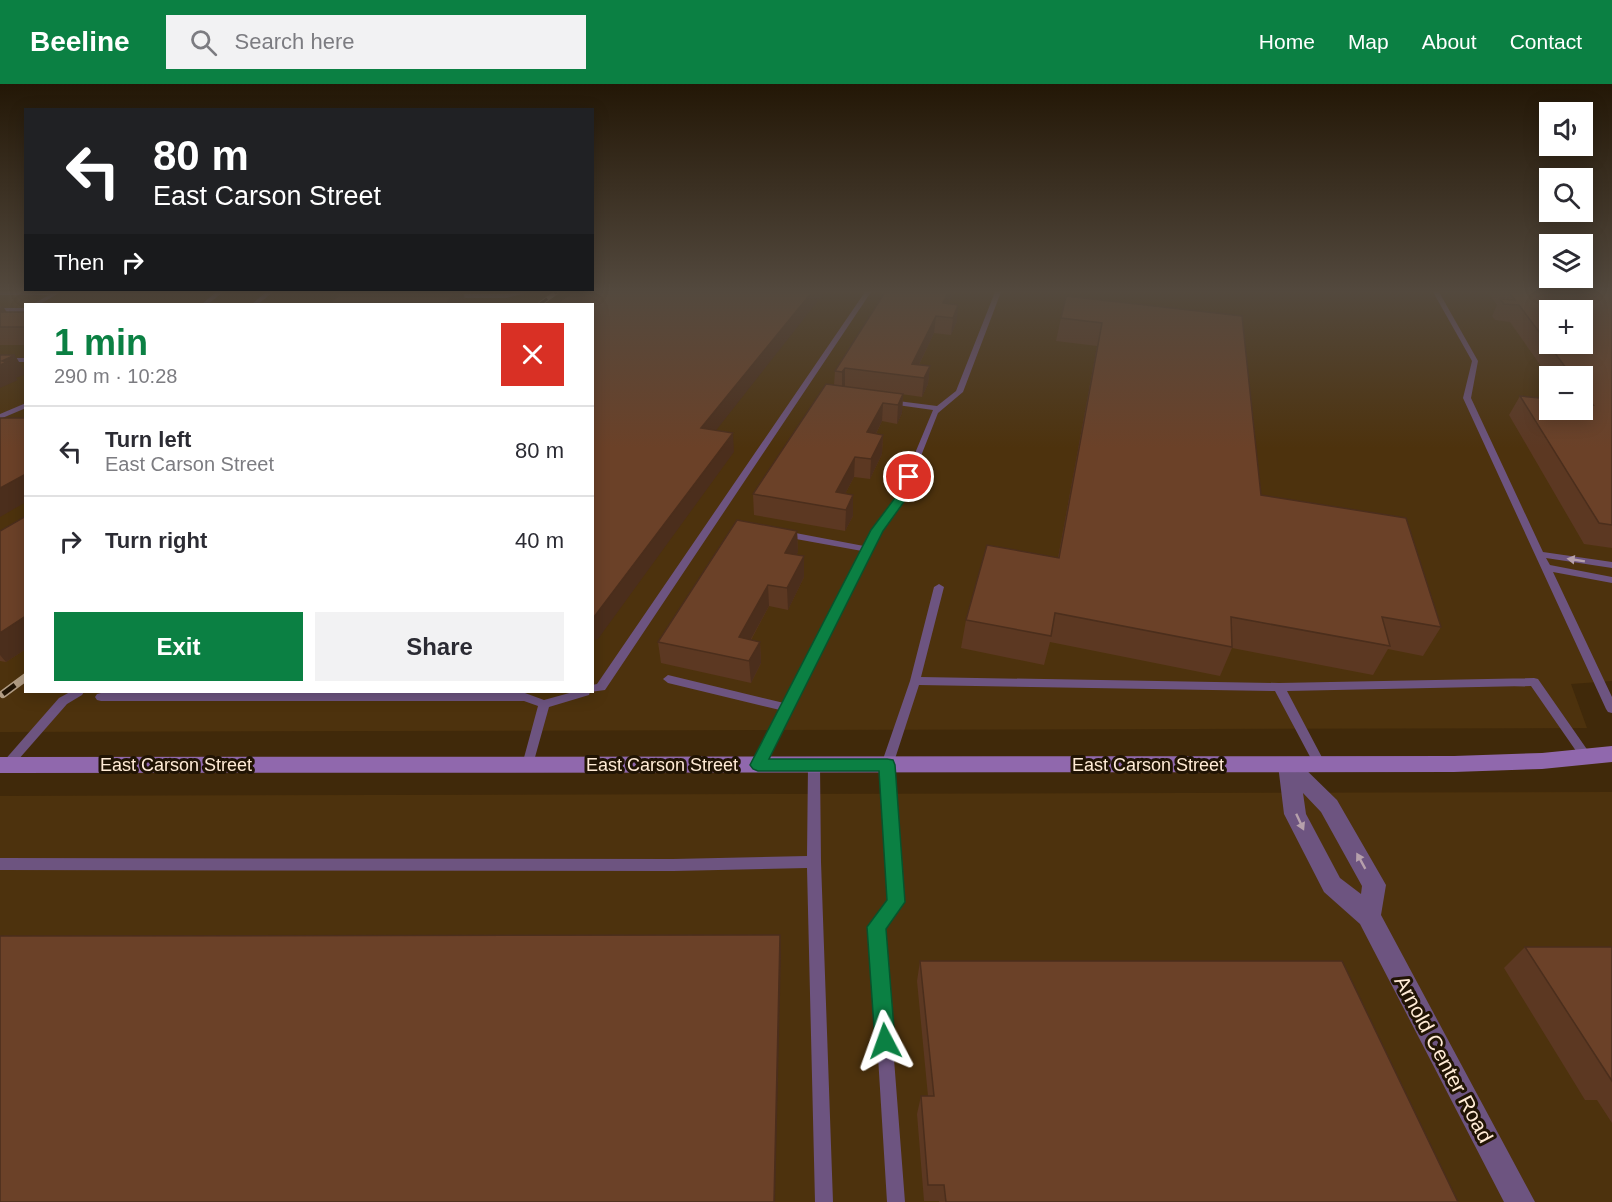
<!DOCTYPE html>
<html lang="en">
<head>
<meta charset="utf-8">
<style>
  :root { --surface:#fff; --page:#f2f2f3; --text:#2b2b33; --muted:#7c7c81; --line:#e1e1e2; --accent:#0b8043 }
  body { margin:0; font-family:Arial,sans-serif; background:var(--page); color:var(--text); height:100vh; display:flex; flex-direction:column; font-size:22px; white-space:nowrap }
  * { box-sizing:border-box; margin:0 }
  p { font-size:20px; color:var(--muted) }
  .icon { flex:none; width:33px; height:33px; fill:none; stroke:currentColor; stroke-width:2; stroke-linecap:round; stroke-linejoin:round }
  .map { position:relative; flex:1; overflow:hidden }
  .details { position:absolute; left:24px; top:219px; width:570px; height:390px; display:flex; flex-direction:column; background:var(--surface); border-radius:0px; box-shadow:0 3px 15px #0003 }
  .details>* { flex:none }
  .banner { position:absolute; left:24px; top:24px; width:570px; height:183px; border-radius:0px; box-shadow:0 3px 15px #0003; background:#202124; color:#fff; overflow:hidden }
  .tools { position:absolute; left:1539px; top:18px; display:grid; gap:12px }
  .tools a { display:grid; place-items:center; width:54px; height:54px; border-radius:0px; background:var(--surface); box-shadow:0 3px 15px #0003; font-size:30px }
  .pin { position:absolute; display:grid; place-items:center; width:51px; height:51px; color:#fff; margin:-26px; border:3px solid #fff; border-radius:50%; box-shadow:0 2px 6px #0007 }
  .me { position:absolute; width:66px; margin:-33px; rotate:356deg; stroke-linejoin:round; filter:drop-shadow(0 0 4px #0008) }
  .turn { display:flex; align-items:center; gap:21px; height:126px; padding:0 30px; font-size:27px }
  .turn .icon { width:78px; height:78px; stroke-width:2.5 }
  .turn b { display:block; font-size:42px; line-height:51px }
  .then { display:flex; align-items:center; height:57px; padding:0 30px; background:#0003; gap:12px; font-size:22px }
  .round { display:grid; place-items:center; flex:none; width:63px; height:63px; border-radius:0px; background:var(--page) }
  .headline { display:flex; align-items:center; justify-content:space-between; height:102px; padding:0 30px }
  h1 { font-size:36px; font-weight:600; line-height:45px; color:var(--accent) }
  .button { display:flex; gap:12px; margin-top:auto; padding:12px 30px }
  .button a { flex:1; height:69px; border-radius:0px; background:var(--accent); color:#fff; font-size:24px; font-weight:600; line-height:69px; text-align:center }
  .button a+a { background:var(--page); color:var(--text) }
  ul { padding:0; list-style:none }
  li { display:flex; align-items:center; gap:18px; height:90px; padding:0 30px; border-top:2px solid var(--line) }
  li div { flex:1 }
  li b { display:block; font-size:22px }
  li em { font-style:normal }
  header { display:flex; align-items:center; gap:36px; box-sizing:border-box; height:84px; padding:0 30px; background:var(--accent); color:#fff }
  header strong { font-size:28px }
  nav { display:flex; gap:33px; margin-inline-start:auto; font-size:21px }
  .search { width:420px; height:54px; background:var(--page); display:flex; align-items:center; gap:15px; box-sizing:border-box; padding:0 21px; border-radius:0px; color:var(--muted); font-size:22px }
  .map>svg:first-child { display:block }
  .built { fill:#4d320d; fill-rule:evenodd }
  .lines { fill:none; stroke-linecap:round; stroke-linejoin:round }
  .service { fill:#6d5480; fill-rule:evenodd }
  .tertiary { fill:#6d5480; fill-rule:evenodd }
  .secondary { fill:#9068ad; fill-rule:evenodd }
  .rail-far1-casing { stroke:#b29d84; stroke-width:4.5 }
  .rail-casing { stroke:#b29d84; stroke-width:8 }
  .rail-far1 { stroke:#211404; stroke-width:3; stroke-dasharray:9; stroke-linecap:butt }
  .rail { stroke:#211404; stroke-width:5; stroke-dasharray:15; stroke-linecap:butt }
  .wall { fill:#5c3822 }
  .shaded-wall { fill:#4b2e1c }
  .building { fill:#6b4128; stroke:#4b2e1c; stroke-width:1.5; fill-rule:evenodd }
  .oneway { fill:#b6a0ab }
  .route { fill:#0b8043; stroke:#07532c; stroke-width:1.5 }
  .labels { text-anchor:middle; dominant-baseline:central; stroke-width:6; stroke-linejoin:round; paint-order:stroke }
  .street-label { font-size:18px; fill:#ffebd6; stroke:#211404 }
  .near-street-label { font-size:21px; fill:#ffebd6; stroke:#211404 }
</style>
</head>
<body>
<header>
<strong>Beeline</strong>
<div class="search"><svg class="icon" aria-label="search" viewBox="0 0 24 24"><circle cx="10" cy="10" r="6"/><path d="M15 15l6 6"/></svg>Search here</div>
<nav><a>Home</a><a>Map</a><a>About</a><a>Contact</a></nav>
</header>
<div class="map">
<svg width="1612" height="1118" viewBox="0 0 1612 1118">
  <rect width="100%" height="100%" fill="#40290a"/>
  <path class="built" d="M0,208H1612V597L1571,600L1587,644L0,648ZM26,220H592V608H26ZM1550,226H1582V260H1550ZM1550,292H1582V326H1550Z
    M1612,708V1118H0V712Z"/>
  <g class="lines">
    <path class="service" d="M0,208H58L59,209L40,220H33L49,211H0Z
      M216,208H223L208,220H202Z
      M266,208H273L258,220H252Z
      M518,208H530L506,214H450L447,212L450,210H506Z
      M865,208H871L605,606L590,608L589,611L549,623L532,684L528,686L524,684L522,681L538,622L524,617H101L97,616L95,613L97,610L101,609H525L544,616L573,608H592V601L597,600Z
      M995,208H1001L963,308L938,329L904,415L881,446L762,684L758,686L754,684L752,681L780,626L668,599L663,595L668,591L784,619L862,467L785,453L780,450L785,447L864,462L872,446L896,415L933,326L890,320L886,318L890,316L937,322L956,307Z
      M1433,208H1439L1478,277L1471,314L1543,468L1612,478V484L1546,474L1550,481L1612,493V499L1553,488L1612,613V629L1608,628L1606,625L1463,314L1472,277Z
      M0,224H26V228H0Z
      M0,274H26V278H0Z
      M26,319V324L0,335V330Z
      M939,500L944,503L921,593L1279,599L1534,594L1538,595L1593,674L1591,677L1587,679L1583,677L1531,602L1287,607L1326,681L1324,684L1320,686L1316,684L1275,607L919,601L893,681L903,818L884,845L905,1118H887L870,843L889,816L881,681L910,597L934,503Z
      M70,608H84L82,611L67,620L11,684L7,686L3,684L1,681L3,678L59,614Z
      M814,676L818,678L820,681L821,778L833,1118H815L807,784L673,787L0,786V774L673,775L807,772L808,681L810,678Z"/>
    <path class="tertiary" d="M1288,673L1295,675L1337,716L1382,794L1386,801L1381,831L1535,1118H1504L1360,840L1324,808L1284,730L1278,681L1281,675ZM1303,709L1321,728L1362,802L1361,810L1340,794L1306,730Z"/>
    <path class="secondary" d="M1612,662V678L1542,685L1454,688L0,689V673L1454,672L1542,669Z"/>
    <defs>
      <path id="rail-far1" d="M540,220L557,208"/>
      <path id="rail" d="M3,610L26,593"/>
    </defs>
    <use href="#rail-far1" class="rail-far1-casing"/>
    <use href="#rail" class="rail-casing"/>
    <use href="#rail-far1" class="rail-far1"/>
    <use href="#rail" class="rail"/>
  </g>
  <path class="wall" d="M340,208H463L466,220H331V218L334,215V213Z
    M954,208L949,219L957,237L951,251L934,249L919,281L930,282L928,300L922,313L873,306L903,310L902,329L897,340L882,337L876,350L883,351L882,370L870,395L854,393L845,410L853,432L845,447L754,431L753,410L834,301L835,287Z
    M1488,208H1612V464L1584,460L1509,331L1520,312L1582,326V292H1550V295L1510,238L1495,236L1492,232L1497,221Z
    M0,222L6,228H26V261H0Z
    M1242,232L1261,411L1441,543L1423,572L1388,565L1373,591L1232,564L1220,592L1050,558L1044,581L961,564L966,536L1058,474L1097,262L1056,257L1061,234Z
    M26,432V565L6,578L0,577V447Z
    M797,447L798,468L796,471L804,493L788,526L769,522L751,556L760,558L761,579L751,599L661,579L658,558Z
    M1525,863H1612V1039L1597,1016H1585L1504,884Z
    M920,877L1458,1118H939V1117H924L917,1030L921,1012H928L917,897Z"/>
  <path class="shaded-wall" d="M455,208H463L466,220H447V219Z
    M812,208H825L703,363L701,344Z
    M948,208H954L942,233L943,219Z
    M958,221L957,237L951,251L953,234Z
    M3,222L13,239L0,238V224Z
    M936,232L934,249L913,293L912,280Z
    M15,271L26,290L16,294L18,296L0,304V281L2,277Z
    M930,282L928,300L922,313L924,294Z
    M845,284V302L842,307V288Z
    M903,310L902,329L897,340L898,321Z
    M883,319L882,337L867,368V348Z
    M733,349L734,368L598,555L592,557V534Z
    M883,351L882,370L870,395L871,375Z
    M855,373L854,393L837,425L836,408Z
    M26,390V418L0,433V404Z
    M853,411V432L845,447L846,426Z
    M797,447L798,468L786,490L785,469Z
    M804,472V493L788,526L787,504Z
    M768,501L769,522L740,575L739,553Z
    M26,532V565L6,578L0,571V549Z
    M760,558L761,579L751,599L749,577Z
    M780,851L781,872L775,1118H774Z"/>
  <path class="building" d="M340,208H455L447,219L331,218L337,213H334Z
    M573,208H812L701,344L733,349L594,533L592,534V220H556Z
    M885,208H948L943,219L958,221L953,234L936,232L912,280L930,282L924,294L845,284L842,288L835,287Z
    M1509,208H1612V441L1599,439L1520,312L1550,315V326H1582V319L1593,321L1582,307V292H1572L1519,221L1504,220L1500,215L1515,216ZM1550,226H1582V260H1550Z
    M1066,212L1242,232L1261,411L1406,434L1441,543L1382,533L1390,562L1231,533L1232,563L1055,529L1051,552L966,536L987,461L1059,474L1102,239L1061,234Z
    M0,228H26V243H0Z
    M0,271H15L2,277L7,278L0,281Z
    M826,300L903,310L898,321L883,319L867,348L883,351L871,375L855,373L836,408L853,411L846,426L753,410Z
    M0,334H26V390L0,404Z
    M26,432V532L0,549V447Z
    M737,436L797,447L785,469L804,472L787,504L768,501L739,553L760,558L749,577L658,558Z
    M780,851L774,1118H0V852Z
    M1525,863H1612V997Z
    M920,877H1342L1458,1118H946L944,1101H928L921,1012H934Z"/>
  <defs><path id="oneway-solid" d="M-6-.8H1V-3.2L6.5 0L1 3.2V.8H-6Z" transform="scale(1.5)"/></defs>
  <g class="oneway">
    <use href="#oneway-solid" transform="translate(1576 476) rotate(-171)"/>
    <use href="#oneway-solid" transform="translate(1300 738) rotate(65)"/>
    <use href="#oneway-solid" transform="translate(1361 777) rotate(-119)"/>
  </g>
  <linearGradient id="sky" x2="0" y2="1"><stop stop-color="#231706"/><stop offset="0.57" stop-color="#53493e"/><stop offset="1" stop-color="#53493e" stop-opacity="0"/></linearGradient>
  <rect width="1612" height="364" fill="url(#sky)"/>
  <path class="route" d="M909,390L914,393L906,415L883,447L769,675H887L893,676L895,681L905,818L886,845L895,957L892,965L885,968L878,965L875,957L867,843L887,816L879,687H758L753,685L750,681L871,446L895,414L903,393Z"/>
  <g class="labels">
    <g class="street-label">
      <text x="176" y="681">East Carson Street</text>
      <text x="662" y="681">East Carson Street</text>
      <text x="1148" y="681">East Carson Street</text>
    </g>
    <g class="near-street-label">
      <text transform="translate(1444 975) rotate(62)">Arnold Center Road</text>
    </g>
  </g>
</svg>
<div class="tools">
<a><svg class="icon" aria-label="sound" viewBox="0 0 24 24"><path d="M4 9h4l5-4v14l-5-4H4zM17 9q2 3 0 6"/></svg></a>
<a><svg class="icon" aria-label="search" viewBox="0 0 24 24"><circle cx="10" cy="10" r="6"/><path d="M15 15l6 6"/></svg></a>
<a><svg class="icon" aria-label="layers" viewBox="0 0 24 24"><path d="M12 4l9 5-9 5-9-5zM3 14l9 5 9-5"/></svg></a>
<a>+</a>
<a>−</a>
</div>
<div class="pin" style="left:909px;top:393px;background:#d93025"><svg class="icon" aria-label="arrive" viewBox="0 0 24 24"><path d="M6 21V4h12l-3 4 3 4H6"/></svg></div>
<svg class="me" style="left:885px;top:957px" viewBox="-20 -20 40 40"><path d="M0-17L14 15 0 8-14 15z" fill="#0b8043" stroke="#fff" stroke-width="4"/></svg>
<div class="banner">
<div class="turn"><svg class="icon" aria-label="left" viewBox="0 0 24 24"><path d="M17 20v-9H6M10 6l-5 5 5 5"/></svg><div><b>80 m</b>East Carson Street</div></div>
<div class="then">Then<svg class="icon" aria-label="right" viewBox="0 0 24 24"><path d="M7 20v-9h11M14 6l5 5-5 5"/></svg></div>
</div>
<section class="details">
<div class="headline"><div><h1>1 min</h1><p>290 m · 10:28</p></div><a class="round" style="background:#d93025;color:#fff"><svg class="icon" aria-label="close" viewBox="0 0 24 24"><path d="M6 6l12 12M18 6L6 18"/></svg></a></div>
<ul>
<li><svg class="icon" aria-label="left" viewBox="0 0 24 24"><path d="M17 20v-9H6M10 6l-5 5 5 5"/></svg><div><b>Turn left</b><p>East Carson Street</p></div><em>80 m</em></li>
<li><svg class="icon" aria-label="right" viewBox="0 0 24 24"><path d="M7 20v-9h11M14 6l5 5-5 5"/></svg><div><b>Turn right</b></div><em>40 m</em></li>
</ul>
<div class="button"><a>Exit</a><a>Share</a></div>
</section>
</div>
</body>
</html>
